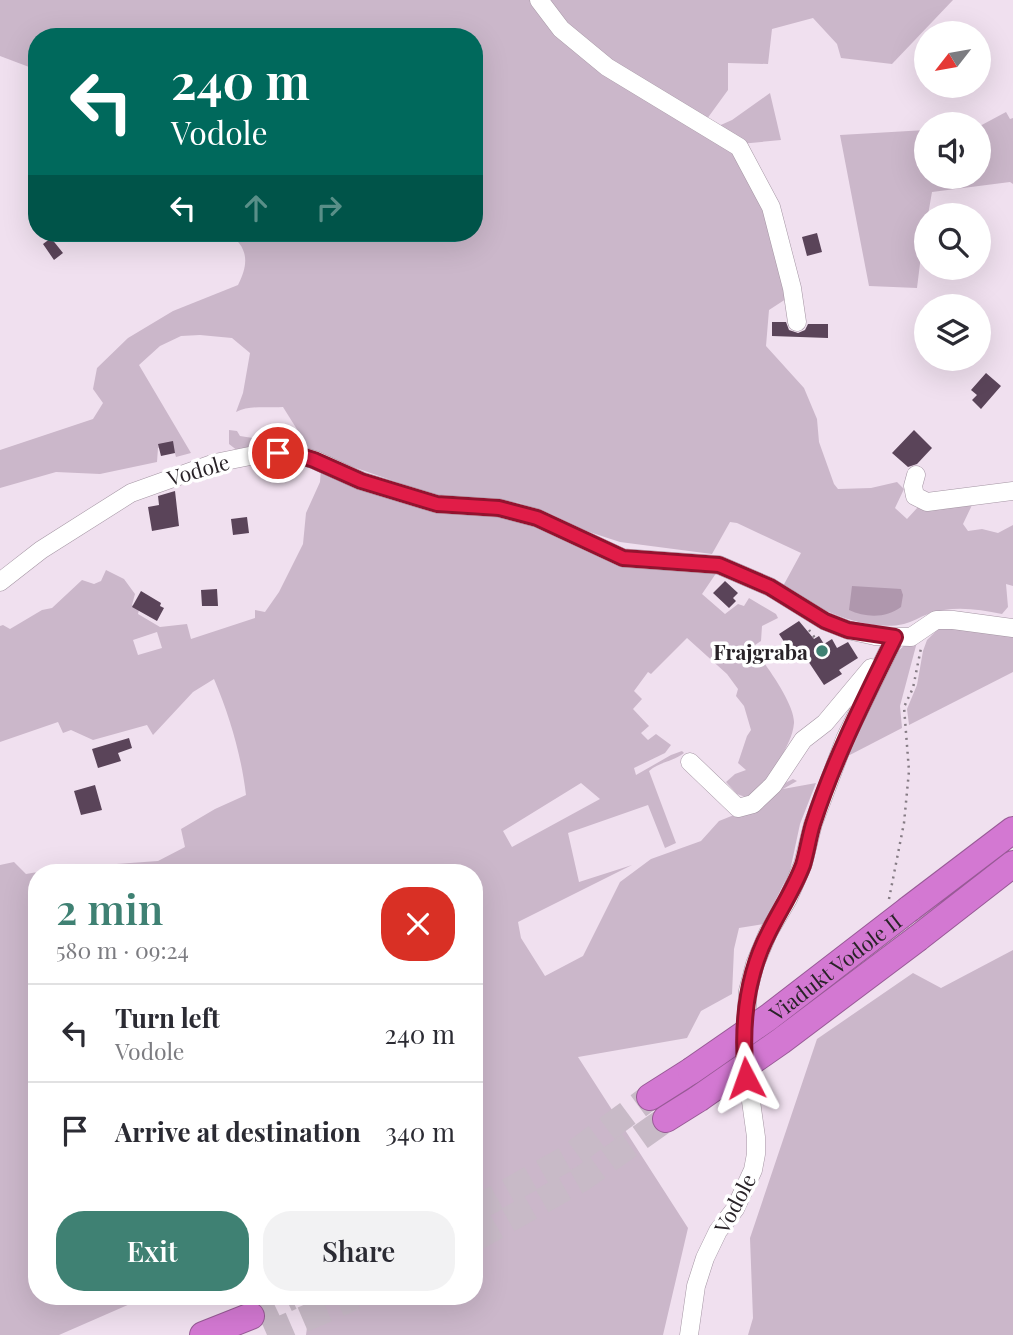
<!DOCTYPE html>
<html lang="en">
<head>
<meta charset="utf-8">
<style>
  :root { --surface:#fff; --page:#f2f2f3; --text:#2b2b33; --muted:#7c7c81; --line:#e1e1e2; --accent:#3f8173 }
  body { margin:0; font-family:"Playfair Display",serif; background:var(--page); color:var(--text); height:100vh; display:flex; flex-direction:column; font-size:26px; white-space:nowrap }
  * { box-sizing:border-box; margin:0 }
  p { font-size:23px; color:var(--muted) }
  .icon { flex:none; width:38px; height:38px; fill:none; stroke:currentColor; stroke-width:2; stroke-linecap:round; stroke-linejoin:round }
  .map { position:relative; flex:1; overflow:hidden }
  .sheet { position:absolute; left:28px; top:864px; width:455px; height:441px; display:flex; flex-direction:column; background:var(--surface); border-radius:28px; box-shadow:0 7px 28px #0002 }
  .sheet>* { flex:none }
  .guide { position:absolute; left:28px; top:28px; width:455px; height:214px; border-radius:28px; box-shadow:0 7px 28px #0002; background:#00695c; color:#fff; overflow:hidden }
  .needle { width:46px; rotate:239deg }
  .tools { position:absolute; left:914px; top:21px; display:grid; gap:14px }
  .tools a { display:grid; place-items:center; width:77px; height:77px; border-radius:50%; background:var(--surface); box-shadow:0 7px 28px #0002; font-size:35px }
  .pin { position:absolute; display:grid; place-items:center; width:60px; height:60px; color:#fff; margin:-30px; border:4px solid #fff; border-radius:50%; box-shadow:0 2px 7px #0007 }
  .me { position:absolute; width:77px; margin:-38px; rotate:356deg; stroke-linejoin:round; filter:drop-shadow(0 0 5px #0008) }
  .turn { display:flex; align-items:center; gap:24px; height:147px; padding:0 28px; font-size:32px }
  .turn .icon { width:91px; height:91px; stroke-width:2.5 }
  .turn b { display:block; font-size:49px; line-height:60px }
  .lanes { display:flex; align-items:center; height:66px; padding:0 28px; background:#0003; justify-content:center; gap:35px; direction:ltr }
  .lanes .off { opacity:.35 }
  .round { display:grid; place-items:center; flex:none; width:74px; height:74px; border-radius:28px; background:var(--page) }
  .headline { display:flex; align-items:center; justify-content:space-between; height:119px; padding:0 28px }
  h1 { font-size:42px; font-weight:600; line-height:52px; color:var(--accent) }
  .action { display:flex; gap:14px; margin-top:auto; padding:14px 28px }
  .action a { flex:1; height:80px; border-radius:28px; background:var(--accent); color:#fff; font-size:28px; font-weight:600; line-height:80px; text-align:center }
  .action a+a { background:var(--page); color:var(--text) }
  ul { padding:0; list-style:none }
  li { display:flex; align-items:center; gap:21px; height:98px; padding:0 28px; border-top:2px solid var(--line) }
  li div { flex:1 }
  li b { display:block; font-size:26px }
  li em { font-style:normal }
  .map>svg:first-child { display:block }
  .green { fill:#cbb7ca; fill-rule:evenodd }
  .water { fill:#af97ad }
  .building { fill:#5a4459 }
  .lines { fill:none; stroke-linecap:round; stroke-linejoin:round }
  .highway-tunnel { stroke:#c8bac7; stroke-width:26; stroke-dasharray:26 13; stroke-linecap:butt }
  .minor-casing { stroke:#a495a3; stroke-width:19 }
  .highway-casing { stroke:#985a96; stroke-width:28 }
  .path { stroke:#857b84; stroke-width:2.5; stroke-dasharray:2 5; stroke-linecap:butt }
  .minor { stroke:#fff; stroke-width:18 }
  .highway { stroke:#d378d2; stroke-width:26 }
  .highway-bridge-casing { stroke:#985a96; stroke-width:28; stroke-linecap:butt }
  .highway-bridge { stroke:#d378d2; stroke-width:26 }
  .route-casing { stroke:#92132f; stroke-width:18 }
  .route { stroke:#e11d48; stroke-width:12 }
  .poi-dot { fill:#3f8173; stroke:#fff; stroke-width:2.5 }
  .labels { text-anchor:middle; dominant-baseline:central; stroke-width:7; stroke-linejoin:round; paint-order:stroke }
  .street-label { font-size:21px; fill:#292328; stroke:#fff }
  .poi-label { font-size:21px; font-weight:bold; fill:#292328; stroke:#fff; text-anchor:end }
</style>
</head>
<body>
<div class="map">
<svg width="1013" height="1335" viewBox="0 0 1013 1335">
  <rect width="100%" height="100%" fill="#f0e0ef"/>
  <path class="green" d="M0,0H953L892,64L841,58L837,44L813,18L772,29L768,64L728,63V90L704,123L727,142L754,177L789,297L769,310L766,346L804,388L817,419L819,442L834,484L838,489L871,488L897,482L904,489L895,508L907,519L918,507L970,500L972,505L963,524L968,531L982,529L998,533L1013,525V586L1006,584L1008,607L1002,614C977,609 953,605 928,614C920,617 912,622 904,624C866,633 813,607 782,588L801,553L737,523L730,522L712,554L620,542L580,529L553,515L519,503L489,498L434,495L307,451L303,439L283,407C267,408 249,405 236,412L243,393L250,353L232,338L200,335L181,336L160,346L139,365L191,453L176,457L172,444L158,448L157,462L100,474L56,472L0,488V450L93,419L103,403L93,389L97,368L128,338L173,311L238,285C249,264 249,246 227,233H474V37H37V70L0,56Z
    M770,93L781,140L740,144L714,128L732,120Z
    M1006,112L1010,119L1013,118V184L1010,182L932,192L928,215H926L917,288L869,286L840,135L926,130V177H978V127Z
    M229,430L237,431L240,436L283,443L287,448L238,451L229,444Z
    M321,469L507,514L610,552L719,569L702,594L725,614L738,604L744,606L749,598L776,614L778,618L762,626L761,641L752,647C764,662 795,704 794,723C793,736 786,747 781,758C772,775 763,790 745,797L737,794L726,782L735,774L746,770L738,763L747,736L751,730L744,706L736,696L738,689L727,674L687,638L651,674L648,672L634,691L642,699L633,709L649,726L641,733L648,740L656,734L671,745L665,753L634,768L636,775L671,755L682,751L684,753C672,762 659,762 649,771L676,843L665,848L648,805L568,833L579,882L632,865L518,922L521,938L545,976L583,956L620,882L651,859L701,841L719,821L749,809L773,789L793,779L797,781L783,789L816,783L800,824L790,871L764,924L739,928L734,949L732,994L701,1011L687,1038L578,1057L688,1228L663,1335H306L311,1297H474V873H37V1297H146L59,1335H0V865L14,862L26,874L61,868L158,861L185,847L181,829L215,809L246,795C241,754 230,717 214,679L193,692L153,735L147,725L93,740L71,730L63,733L58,722L0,742V626L3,625L10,629L42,610L52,608L82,580L94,584L101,581L106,570L124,579L135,594L132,605L139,610L138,614L160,627L187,624L191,639L255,618V610L265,612L279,592L303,544L306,513L320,482ZM157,632L162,648L138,655L133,640ZM581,783L600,799L512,847L503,831Z
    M940,627L1013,634V672L909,725L907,709L917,685L923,651L927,640Z
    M911,639L917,642L900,706L902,728L844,758L887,662Z
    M1013,950V1335H748L753,1318L750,1238L817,1039L913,973L941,988Z"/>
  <path class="water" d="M852,586L901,589L903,595L901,607C887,618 866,618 849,610Z"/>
  <path class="building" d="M817,233L822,252L807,256L802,237Z
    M51,238L63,253L54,260L43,244Z
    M772,322H786L789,330L798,333L805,330L808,324H828V338L772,336Z
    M986,373L1001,386L981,409L972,400L977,395L971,390Z
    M914,430L932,448L917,464L908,467L892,453Z
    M173,441L175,453L161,456L158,444Z
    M175,491L179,526L152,531L148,507L159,505L158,496Z
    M247,517L249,533L233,535L231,519Z
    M725,581L738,593L733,598L736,601L729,608L713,593Z
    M217,589L218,606H202L201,590Z
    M141,591L161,603L160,606L164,608L157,621L132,607Z
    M799,621L814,639L819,636L824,644L832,639L837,648L848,642L858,658L839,670L842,674L824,685L804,655L796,660L779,634Z
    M129,738L132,748L118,753L121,761L98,768L92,749Z
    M95,785L102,810L81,815L74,791Z"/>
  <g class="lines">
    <path class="highway-tunnel" d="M474,1210L566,1159L650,1097
      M474,1239L583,1178L666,1119
      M251,1316L291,1297
      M267,1335L355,1297"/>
    <defs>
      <path id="minor" d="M539,0L561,29L607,67L739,147L771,207L792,288L797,322
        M916,475L913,486L915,496L927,502L1013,491
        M0,582L41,550L131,493L215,463L260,454L278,453L295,454L315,460L361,481L437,504L499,508L537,518L623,558L719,565L770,587L825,621L848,630L875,636L911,637L936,620H953L1013,628
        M690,762L738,808L753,804L773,785L803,740L825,723L871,668
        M689,1335L696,1286L705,1258L718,1231L735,1209L753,1170L756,1154V1137L744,1051L748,991L755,964L768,933L788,899L803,864L813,824L845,739L895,637"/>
      <path id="highway" d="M909,909L1013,830
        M918,938L1013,864
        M650,1097L691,1071
        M666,1119L698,1099
        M203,1335L251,1316"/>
    </defs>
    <use href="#minor" class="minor-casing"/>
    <use href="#highway" class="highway-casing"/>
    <path class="path" d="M809,630L815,638
      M889,899L904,823L909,771L904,707L913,688L921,648"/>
    <use href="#minor" class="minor"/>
    <use href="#highway" class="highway"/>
    <defs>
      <g id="highway-bridge">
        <path id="s1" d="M691,1071L769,1017L909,909"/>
        <path d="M698,1099L781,1041L918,938"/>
      </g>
    </defs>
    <use href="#highway-bridge" class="highway-bridge-casing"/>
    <use href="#highway-bridge" class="highway-bridge"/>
  </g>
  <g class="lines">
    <defs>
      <path id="route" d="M278,453L295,454L314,460L361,481L437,504L499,508L537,518L623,558L719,565L770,587L825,621L848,630L895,637C865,698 834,759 813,824C809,837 807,852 803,865C794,889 780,910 769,932C745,978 741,1028 746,1078"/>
    </defs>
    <use href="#route" class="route-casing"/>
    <use href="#route" class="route"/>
  </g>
  <circle class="poi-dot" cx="822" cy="651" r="7"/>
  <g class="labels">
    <g class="street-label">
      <text transform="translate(198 469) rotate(-16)">Vodole</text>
      <text stroke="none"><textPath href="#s1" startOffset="178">Viadukt Vodole II</textPath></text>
      <text transform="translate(734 1203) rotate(-62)">Vodole</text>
    </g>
    <g class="poi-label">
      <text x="808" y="651">Frajgraba</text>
    </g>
  </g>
</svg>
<div class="tools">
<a><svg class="needle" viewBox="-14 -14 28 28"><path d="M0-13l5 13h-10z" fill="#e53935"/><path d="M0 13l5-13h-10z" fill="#7c7c81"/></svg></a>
<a><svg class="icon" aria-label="sound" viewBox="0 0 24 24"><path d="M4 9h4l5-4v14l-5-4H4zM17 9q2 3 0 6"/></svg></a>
<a><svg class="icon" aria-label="search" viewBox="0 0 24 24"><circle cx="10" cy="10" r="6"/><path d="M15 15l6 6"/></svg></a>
<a><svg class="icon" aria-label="layers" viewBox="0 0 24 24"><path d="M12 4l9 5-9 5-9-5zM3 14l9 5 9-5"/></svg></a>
</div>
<div class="pin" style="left:278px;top:453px;background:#d93025"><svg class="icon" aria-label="arrive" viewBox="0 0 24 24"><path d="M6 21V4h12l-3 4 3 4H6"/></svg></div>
<svg class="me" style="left:746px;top:1078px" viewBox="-20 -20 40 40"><path d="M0-17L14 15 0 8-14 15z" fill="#e11d48" stroke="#fff" stroke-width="4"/></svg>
<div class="guide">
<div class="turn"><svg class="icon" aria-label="left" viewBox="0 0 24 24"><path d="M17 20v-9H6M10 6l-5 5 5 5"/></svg><div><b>240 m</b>Vodole</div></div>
<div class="lanes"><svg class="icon" aria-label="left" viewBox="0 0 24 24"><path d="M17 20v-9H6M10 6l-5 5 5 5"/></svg><svg class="icon off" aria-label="ahead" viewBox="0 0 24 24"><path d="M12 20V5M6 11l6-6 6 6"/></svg><svg class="icon off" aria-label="right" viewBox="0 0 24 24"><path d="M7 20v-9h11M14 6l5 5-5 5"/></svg></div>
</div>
<section class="sheet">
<div class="headline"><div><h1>2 min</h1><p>580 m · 09:24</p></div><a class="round" style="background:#d93025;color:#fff"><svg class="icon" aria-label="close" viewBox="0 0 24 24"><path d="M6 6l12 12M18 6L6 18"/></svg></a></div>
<ul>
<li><svg class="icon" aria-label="left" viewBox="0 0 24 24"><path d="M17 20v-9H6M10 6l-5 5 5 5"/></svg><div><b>Turn left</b><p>Vodole</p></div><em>240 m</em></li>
<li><svg class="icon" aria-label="arrive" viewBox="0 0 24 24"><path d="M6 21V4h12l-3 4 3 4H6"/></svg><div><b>Arrive at destination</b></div><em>340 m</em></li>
</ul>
<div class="action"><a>Exit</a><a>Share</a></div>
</section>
</div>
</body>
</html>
